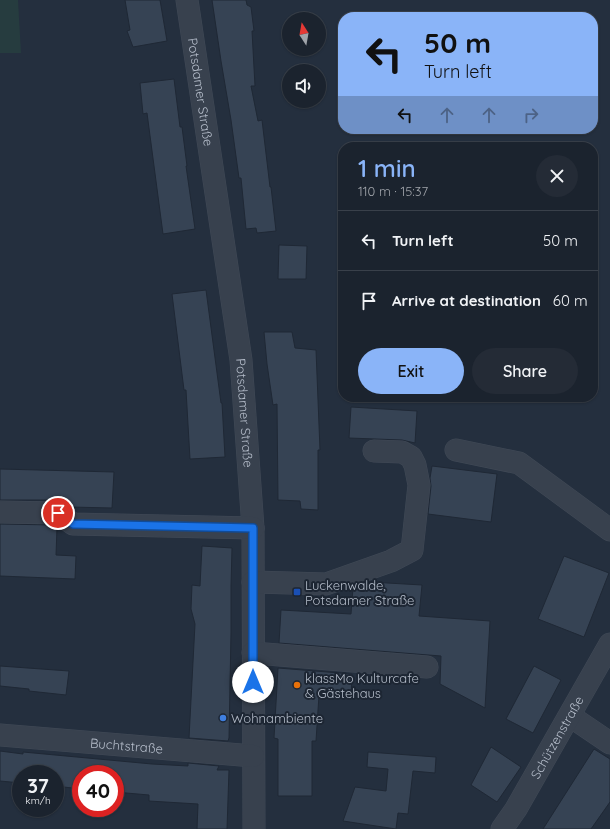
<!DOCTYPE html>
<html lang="en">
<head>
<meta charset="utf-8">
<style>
  :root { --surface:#1b232e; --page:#242b36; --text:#f1f3f6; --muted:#a0a4aa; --line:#39404a; --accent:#8ab4f8 }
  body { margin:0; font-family:Quicksand,sans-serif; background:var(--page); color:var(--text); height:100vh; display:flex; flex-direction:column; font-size:15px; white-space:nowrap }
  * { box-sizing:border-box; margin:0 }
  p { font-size:13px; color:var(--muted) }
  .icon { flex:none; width:22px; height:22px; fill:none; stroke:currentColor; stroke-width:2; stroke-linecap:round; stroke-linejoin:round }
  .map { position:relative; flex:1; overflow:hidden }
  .drawer { position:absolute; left:338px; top:142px; width:260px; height:260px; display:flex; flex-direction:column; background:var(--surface); border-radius:16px; box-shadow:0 1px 3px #0004,0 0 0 1px var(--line) }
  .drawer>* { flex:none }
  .banner { position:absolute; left:338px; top:12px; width:260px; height:122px; border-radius:16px; box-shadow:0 1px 3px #0004,0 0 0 1px var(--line); background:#8ab4f8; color:#111; overflow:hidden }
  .needle { width:26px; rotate:349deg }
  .controls { position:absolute; left:282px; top:12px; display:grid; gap:8px }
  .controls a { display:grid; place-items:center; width:44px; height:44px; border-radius:50%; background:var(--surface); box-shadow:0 1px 3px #0004,0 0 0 1px var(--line); font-size:20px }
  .speed { position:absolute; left:12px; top:765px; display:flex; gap:8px; font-size:20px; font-weight:700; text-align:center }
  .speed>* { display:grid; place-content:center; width:52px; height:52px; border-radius:50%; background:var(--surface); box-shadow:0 1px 3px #0004,0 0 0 1px var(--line); line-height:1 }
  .speed small { font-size:10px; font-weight:400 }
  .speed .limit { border:6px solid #d22; background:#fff; color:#111 }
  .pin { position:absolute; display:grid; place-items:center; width:34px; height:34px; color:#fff; margin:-17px; border:2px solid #fff; border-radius:50%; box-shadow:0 1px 4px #0007 }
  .me { position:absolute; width:44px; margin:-22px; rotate:0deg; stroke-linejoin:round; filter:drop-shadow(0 0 3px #0008) }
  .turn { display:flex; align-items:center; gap:14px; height:84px; padding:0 20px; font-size:18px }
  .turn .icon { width:52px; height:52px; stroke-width:2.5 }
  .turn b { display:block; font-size:28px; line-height:34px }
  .lanes { display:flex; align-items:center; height:38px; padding:0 20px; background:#0003; justify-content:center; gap:20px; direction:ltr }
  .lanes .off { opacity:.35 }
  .round { display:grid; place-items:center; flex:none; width:42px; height:42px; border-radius:21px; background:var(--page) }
  .overview { display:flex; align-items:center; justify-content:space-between; height:68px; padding:0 20px }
  h1 { font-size:24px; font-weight:600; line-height:30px; color:var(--accent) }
  .cta { display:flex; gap:8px; margin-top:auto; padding:8px 20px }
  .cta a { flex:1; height:46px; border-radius:24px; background:var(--accent); color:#111; font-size:16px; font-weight:600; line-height:46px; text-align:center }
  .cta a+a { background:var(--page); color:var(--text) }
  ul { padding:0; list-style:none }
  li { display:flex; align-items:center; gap:12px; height:60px; padding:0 20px; border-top:1px solid var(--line) }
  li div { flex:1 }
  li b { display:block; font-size:15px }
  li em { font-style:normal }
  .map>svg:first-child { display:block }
  .green { fill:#263c3f }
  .building { fill:#364354; stroke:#1f2835 }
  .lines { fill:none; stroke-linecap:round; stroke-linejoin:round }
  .minor-casing { stroke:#414a57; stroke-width:23 }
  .minor { stroke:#38414e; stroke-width:22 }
  .route-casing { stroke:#114b97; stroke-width:10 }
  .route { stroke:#1a73e8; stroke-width:7 }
  .transit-dot { fill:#1a4fb4; stroke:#1d2633; stroke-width:1.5 }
  .food-dot { fill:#e8710a; stroke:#1d2633; stroke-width:1.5 }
  .shop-dot { fill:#3f7fe0; stroke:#1d2633; stroke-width:1.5 }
  .labels { text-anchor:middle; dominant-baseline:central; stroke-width:4; stroke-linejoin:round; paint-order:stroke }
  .street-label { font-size:13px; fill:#b4bcc9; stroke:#1d2633 }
  .poi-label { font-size:13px; fill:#b4bcc9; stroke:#1d2633; text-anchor:start }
</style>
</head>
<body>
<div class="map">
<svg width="610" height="829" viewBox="0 0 610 829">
  <rect width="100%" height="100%" fill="#242f3e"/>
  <path class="green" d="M0,0H18L21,53H0Z"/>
  <path class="building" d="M125,0H160L167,41L133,47L127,31L130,30Z
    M212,0H246L247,5L251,7L254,31H252L255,86H251L258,121L262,120L270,187H271L276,231L257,233L256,228L246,229L241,178H239L231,120L221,61Z
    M174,79L180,127H182L187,166H186L195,229L163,234L147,113L143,114L140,83Z
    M279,245L307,246L306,279H278Z
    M206,290L221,403H222L225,457L190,459L186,390H184L172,294Z
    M264,332H292L295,348L316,350L320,450H318V510L301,509L300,501L278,500L277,404L273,405L267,364Z
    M351,407L417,411L415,443L402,440L349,438Z
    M432,466L497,474L491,522L428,514L431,486L430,478Z
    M0,469L114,472L112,508L70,507L65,503L58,500H0Z
    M0,524L54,525L57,528L56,555L76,556L75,579L0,576Z
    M202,546L232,548L231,586V633L229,738L228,741L189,738L195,624L191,609L192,585L200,586Z
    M564,556L609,573L584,637L538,619Z
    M370,582L422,585L419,616L490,621L485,708L440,684L441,656L279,643L281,610L351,614L353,588Z
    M0,666L69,671L66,695L29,691V689L0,686Z
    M534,666L561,680L533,733L506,719Z
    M278,668L352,674L351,697L319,695L316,741H312V796H278V739L274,738Z
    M491,747L521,767L497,802L471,785Z
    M594,749L610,759V802L591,829H543Z
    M0,751L23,754V752L152,764L188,766V763L219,766L217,770H229L227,829H197L198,804L149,801V795L115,792V774H81V789L55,786V774H21V783L0,781Z
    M368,752L436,757L435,773L413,771L408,814L398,813L396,829L343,821L355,787L386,791L388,769L367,767Z"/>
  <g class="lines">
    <defs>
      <g id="minor">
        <path id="s1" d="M187,0L241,360L253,528L254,829"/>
        <path d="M456,450L519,463L610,530"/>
        <path d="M0,512L58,513L73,524L253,528"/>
        <path d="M253,582L326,584L391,561L412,550L419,485L415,465L411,457L402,452L374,451"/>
        <path d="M253,653L427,667"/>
        <path d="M570,716L610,743"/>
        <path id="s2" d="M0,735L253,756"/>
        <path id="s3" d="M502,829L516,809L610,644"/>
      </g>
    </defs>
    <use href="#minor" class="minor-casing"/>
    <use href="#minor" class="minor"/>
  </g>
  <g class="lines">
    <defs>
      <path id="route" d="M58,513L73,524L253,528V682"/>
    </defs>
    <use href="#route" class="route-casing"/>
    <use href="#route" class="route"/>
  </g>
  <rect class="transit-dot" x="293" y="588" width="8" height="8" rx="2"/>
  <circle class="food-dot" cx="297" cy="685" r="4"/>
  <circle class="shop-dot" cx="223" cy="718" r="4"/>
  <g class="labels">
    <g class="street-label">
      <text stroke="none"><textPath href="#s1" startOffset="93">Potsdamer Straße</textPath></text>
      <text stroke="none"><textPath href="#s1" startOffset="417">Potsdamer Straße</textPath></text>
      <text stroke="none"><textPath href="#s3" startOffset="107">Schützenstraße</textPath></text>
      <text stroke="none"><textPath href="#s2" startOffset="127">Buchtstraße</textPath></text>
    </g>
    <g class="poi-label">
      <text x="305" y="585">Luckenwalde,<tspan x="305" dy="15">Potsdamer Straße</tspan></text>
      <text x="305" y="678">klassMo Kulturcafe<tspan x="305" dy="15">&amp; Gästehaus</tspan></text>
      <text x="231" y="718">Wohnambiente</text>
    </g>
  </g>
</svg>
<div class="controls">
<a><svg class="needle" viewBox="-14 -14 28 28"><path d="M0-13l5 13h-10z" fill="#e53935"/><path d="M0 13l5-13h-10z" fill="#a0a4aa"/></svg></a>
<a><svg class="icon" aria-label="sound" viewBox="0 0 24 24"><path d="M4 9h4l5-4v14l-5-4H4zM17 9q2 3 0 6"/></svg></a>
</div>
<div class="speed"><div>37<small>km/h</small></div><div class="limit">40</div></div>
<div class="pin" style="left:58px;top:513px;background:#d93025"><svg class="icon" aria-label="arrive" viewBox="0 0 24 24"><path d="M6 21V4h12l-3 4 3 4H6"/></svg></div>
<svg class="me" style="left:253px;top:682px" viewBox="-20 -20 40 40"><circle r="19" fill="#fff"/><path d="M0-13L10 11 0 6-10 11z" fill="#1a73e8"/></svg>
<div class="banner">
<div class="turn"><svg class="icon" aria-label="left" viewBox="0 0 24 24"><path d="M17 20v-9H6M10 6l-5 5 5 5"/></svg><div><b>50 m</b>Turn left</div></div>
<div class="lanes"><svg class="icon" aria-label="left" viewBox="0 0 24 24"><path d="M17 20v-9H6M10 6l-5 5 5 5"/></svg><svg class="icon off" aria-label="ahead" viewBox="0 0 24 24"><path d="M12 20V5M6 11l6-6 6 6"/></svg><svg class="icon off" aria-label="ahead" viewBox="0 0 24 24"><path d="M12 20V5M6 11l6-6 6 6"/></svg><svg class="icon off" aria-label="right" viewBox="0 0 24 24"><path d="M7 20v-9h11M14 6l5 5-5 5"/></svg></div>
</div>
<section class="drawer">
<div class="overview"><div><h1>1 min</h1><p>110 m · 15:37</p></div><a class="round"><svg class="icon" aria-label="close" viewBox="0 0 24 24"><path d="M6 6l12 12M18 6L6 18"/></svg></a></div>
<ul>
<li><svg class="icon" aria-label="left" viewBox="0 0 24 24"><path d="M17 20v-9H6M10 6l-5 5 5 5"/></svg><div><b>Turn left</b></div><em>50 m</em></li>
<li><svg class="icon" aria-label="arrive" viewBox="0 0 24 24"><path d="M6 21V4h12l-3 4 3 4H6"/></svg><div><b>Arrive at destination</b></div><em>60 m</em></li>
</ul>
<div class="cta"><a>Exit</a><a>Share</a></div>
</section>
</div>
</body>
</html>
